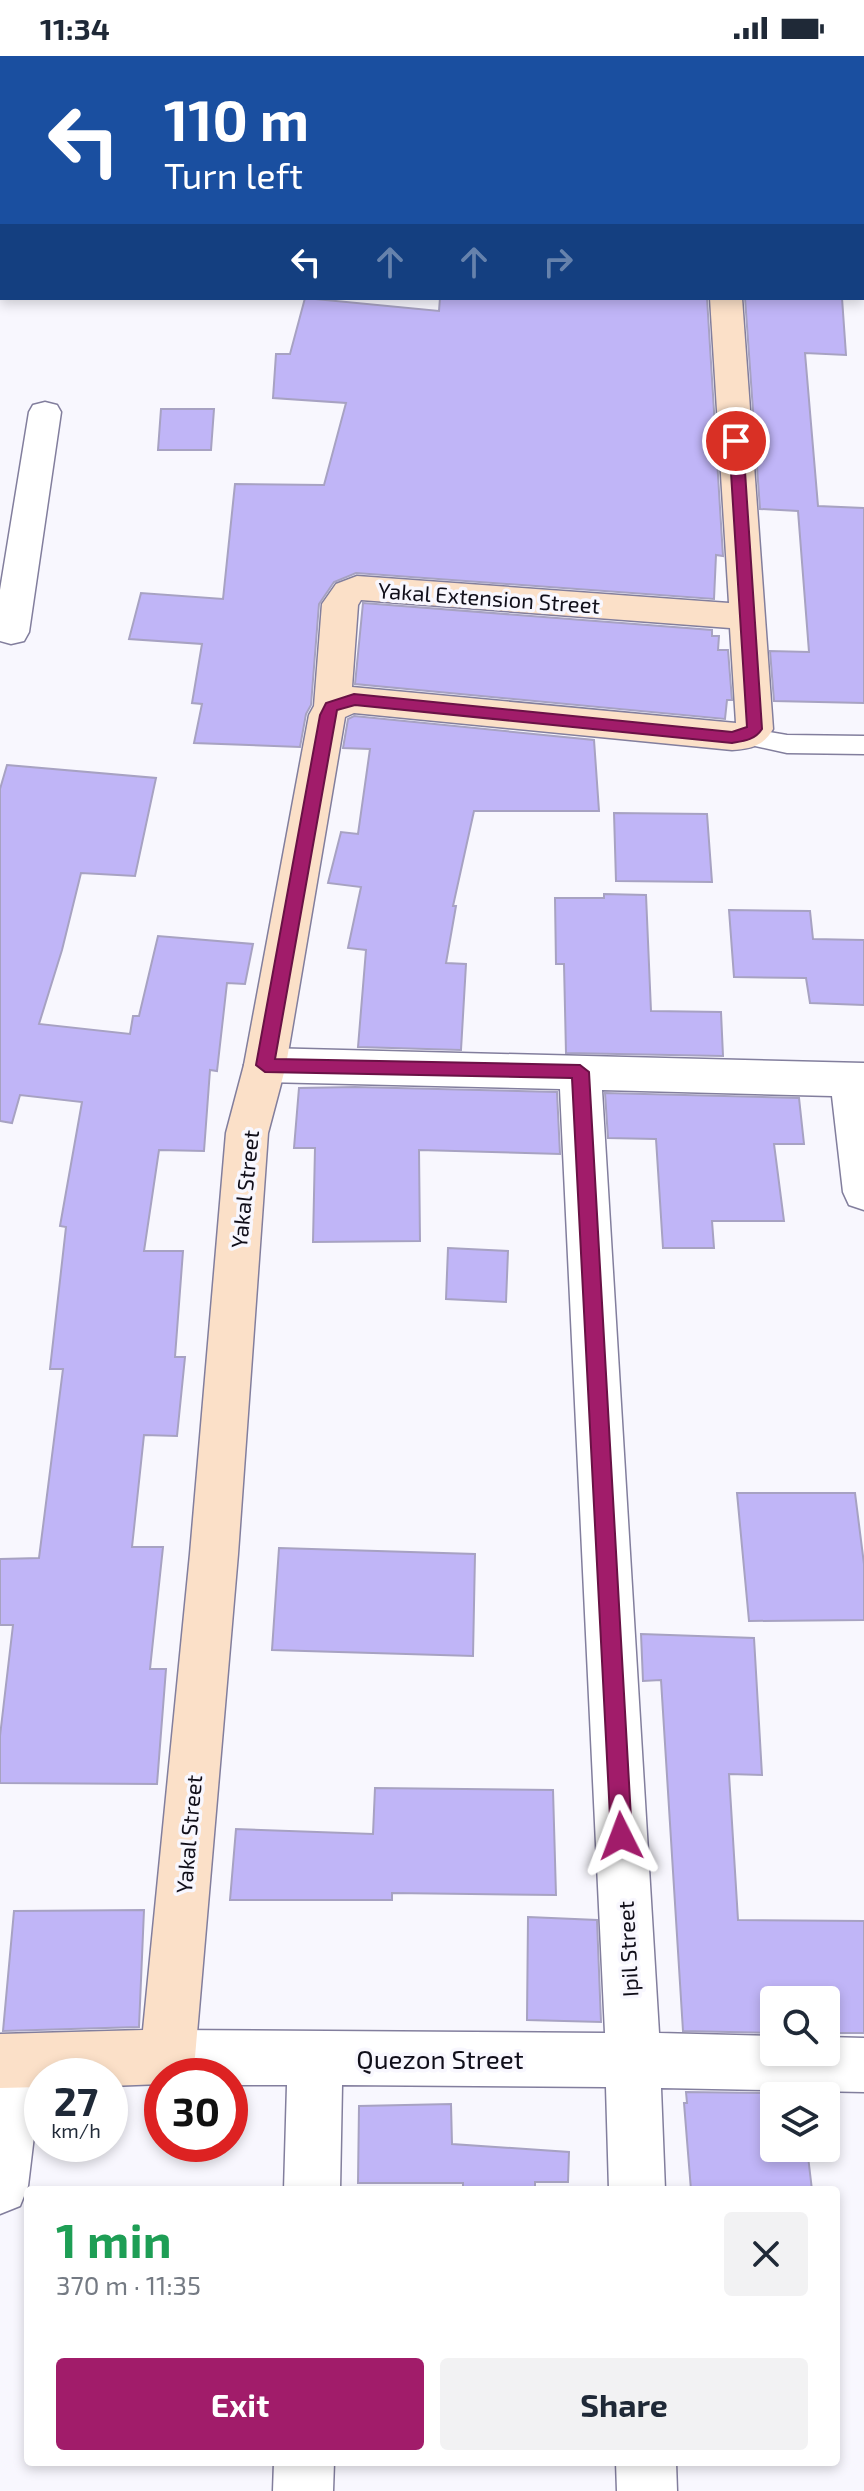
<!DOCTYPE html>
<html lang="en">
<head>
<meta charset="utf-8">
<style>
  :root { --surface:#fff; --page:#f2f2f3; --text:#1f2937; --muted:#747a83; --accent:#a11c6a }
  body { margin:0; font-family:"Exo 2",sans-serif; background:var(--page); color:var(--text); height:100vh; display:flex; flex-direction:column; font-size:30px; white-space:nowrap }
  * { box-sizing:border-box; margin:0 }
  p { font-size:26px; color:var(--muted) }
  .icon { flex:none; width:44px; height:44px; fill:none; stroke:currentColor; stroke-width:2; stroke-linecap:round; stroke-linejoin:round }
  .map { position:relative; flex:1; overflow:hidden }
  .sheet { position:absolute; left:24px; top:2130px; width:816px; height:280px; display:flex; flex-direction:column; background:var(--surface); border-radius:8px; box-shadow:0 4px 12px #0003 }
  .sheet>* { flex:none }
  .banner { position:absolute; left:0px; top:0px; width:864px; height:244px; box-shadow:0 4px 12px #0003; background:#1a4fa0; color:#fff; overflow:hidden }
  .tools { position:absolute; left:760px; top:1930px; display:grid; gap:16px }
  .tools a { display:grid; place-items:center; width:80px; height:80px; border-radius:8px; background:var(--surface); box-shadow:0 4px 12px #0003; font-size:40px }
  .speed { position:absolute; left:24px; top:2002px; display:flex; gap:16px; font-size:40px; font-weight:700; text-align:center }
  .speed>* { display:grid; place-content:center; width:104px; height:104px; border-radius:50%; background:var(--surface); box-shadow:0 4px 12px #0003; line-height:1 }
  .speed small { font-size:20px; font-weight:400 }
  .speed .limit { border:12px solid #d22; background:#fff; color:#111 }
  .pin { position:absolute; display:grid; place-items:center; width:68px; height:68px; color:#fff; margin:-34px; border:4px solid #fff; border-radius:50%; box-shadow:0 2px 8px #0007 }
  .me { position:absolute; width:88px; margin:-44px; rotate:357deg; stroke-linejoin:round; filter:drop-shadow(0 0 6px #0008) }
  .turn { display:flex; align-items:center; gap:28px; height:168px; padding:0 32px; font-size:36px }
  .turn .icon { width:104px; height:104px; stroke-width:2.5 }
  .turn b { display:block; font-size:56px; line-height:68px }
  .lanes { display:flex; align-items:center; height:76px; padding:0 32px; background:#0003; justify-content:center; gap:40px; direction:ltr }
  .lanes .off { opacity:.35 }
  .round { display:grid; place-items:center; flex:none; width:84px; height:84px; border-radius:8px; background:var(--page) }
  .headline { display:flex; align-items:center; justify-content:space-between; height:136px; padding:0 32px }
  h1 { font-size:48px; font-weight:700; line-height:60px; color:#1e9e55 }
  .action { display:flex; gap:16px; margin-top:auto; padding:16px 32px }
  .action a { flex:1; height:92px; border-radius:8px; background:var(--accent); color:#fff; font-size:32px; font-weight:700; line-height:92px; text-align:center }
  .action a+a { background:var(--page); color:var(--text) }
  .status { display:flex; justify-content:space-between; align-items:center; height:56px; padding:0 40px; background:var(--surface); direction:ltr }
  .status svg { height:22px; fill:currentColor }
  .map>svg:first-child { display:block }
  .building { fill:#c0b5f7; stroke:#a7a2c2; stroke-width:2 }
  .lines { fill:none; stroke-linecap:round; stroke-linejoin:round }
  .lane-casing { stroke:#827e9d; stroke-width:3 }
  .street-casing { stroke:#827e9d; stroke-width:3 }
  .secondary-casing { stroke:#827e9d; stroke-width:3 }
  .lane { fill:#fff; fill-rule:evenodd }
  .street { fill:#fff; fill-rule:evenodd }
  .secondary { fill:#fbe0c8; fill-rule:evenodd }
  .route { fill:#a11c6a; stroke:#691245; stroke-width:2 }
  .labels { text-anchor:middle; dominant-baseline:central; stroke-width:7; stroke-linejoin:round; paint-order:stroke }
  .street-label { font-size:22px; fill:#100e19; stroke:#f8f7fe }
  .near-street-label { font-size:26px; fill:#100e19; stroke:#f8f7fe }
</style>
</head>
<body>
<div class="status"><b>11:34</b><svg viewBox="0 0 49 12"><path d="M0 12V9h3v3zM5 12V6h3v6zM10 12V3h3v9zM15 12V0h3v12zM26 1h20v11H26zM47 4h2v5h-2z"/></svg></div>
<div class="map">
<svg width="864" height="2435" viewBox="0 0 864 2435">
  <rect width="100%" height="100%" fill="#f8f7fe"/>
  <path class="building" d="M305,242L439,255L440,242H707L723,500L716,499L714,543L356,517L334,526L319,548L311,649L306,658L300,691L194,687L202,648L192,647L202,588L129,583L141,537L223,543L235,428L324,429L346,347L273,342L276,298H290Z
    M745,242H842L846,299L805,297L818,450L864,452V647L774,645L770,595L809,596L798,455L760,453Z
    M161,353H214L211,394H158Z
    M363,547L712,574V580H719L718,594H728L732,644H727L725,663L355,628Z
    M354,660L594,684L599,755H474L453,850H456L446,907L466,908L461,994L358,991L366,894L348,892L361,831L328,827L341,776L358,778L370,693L343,692L348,663Z
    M7,709L156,722L135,820L81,817L62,894L39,968L130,978L133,960H139L158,880L253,888L245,928L227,927L217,1015L210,1014L204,1095L159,1094L144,1195H183L175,1301H185L177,1380L144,1379L132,1491H163L150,1613H166L157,1728L0,1727V1680L13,1569H0V1503L39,1502L63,1313H50L66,1171L60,1170L82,1046L20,1039L12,1067L0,1065V733Z
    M614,757L707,758L712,826L616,825Z
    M604,838L646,839L651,955L721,956L723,1000L566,997L564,908H556L555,842H604Z
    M729,854L810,855L813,883L864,884V949L810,947L806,922L734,921Z
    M355,1031L557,1036L560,1098L419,1094L420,1185L313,1186L315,1092H294L299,1032Z
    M605,1037L799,1042L804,1088H774L784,1165H712L714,1192H663L656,1083L608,1082Z
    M448,1192L508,1195L506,1246L446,1243Z
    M737,1437H855L864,1508V1564L749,1565Z
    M279,1492L475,1498L473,1600L272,1594Z
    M641,1578L754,1582L762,1719L729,1718L738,1864L864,1865V1977H826V1944H774V1977L683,1975L661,1624L643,1625Z
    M375,1732L553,1734L556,1839L392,1837V1844H230L236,1773L373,1778Z
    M144,1854L139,1971L3,1975L14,1855Z
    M528,1861L597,1864L601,1966L527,1964Z
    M686,2036L774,2037V2092H807L812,2134H691L684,2047H687Z
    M451,2048L452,2088L569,2096L568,2126H535V2134H463V2127H358L359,2050Z"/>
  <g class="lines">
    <defs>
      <path id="lane" d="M745,672L787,679L864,680V698L787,697L737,686L733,680L737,674Z"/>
      <path id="street" d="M0,165H2V183H0Z
        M45,346L57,349L61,356L29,576L24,585L11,588L0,585V534L29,356L33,349Z
        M265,992L864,1007V1154L849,1149L843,1136L832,1040L602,1034L659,1977L774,1980V1996H826V1981L864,1982V2036L661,2032L665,2134H609L606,2031L342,2029L340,2134H284L287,2029H230V2020H162V2026L149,2020L141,2001L149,1982L168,1974L605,1977L560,1033L265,1026L250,1021L244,1009L250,997Z
        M16,1978L35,1986L43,2005L28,2130L20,2150L0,2158V1984Z
        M274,2406H334L333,2435H273Z
        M616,2406H676L677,2435H617Z"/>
      <path id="secondary" d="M723,0H751V2H723Z
        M710,242H742L773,673C764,690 750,693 732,694L354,657L345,661L286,1009L268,1077L238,1498L195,2001L187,2020H162V2028L110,2030V2020H42V2031L0,2032V1978L143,1974L190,1498L226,1077L244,1009L309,659L314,650L322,548L336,528L357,520L729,547ZM361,544L730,572L736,667L352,631L358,549Z"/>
    </defs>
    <use href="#lane" class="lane-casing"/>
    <use href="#street" class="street-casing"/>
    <use href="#secondary" class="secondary-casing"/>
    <use href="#lane" class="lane"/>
    <use href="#street" class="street"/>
    <use href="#secondary" class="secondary"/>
  </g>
  <path class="route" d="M736,380L743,385L762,673C755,684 744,685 732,687L355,649L337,654L275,1003L580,1009L589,1016L632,1780L629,1788L621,1791L614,1788L611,1780L572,1022L265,1016L256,1009L320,659L326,647L354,638L732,676L747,671L729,385Z"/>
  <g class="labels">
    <g class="street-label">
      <text transform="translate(489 541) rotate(4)">Yakal Extension Street</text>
      <text transform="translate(244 1133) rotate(-84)">Yakal Street</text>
      <text transform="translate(188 1778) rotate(-85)">Yakal Street</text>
      <text transform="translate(627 1893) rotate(-93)">Ipil Street</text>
    </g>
    <g class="near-street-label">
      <text x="440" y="2002">Quezon Street</text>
    </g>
  </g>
</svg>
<div class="tools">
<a><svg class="icon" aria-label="search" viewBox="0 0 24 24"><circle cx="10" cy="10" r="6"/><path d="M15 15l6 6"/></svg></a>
<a><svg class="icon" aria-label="layers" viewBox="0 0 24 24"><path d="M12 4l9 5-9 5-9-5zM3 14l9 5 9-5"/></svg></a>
</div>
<div class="speed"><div>27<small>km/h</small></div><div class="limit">30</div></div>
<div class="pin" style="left:736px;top:385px;background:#d93025"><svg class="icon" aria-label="arrive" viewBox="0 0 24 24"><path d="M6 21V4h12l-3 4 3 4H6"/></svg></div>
<svg class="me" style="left:621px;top:1780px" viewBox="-20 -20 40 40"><path d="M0-17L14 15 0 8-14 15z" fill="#a11c6a" stroke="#fff" stroke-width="4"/></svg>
<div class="banner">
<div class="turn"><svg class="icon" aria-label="left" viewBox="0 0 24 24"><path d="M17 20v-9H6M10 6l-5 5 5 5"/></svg><div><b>110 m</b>Turn left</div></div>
<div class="lanes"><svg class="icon" aria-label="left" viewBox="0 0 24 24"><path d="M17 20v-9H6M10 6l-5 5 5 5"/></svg><svg class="icon off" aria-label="ahead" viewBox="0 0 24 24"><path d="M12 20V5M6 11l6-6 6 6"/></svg><svg class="icon off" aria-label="ahead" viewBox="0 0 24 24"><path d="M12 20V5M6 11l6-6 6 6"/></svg><svg class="icon off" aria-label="right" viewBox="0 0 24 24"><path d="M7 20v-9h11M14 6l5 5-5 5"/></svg></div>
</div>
<section class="sheet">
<div class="headline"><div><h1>1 min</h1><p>370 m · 11:35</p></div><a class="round"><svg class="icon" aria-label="close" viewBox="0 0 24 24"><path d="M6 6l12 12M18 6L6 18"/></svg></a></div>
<div class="action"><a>Exit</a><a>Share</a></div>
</section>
</div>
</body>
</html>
